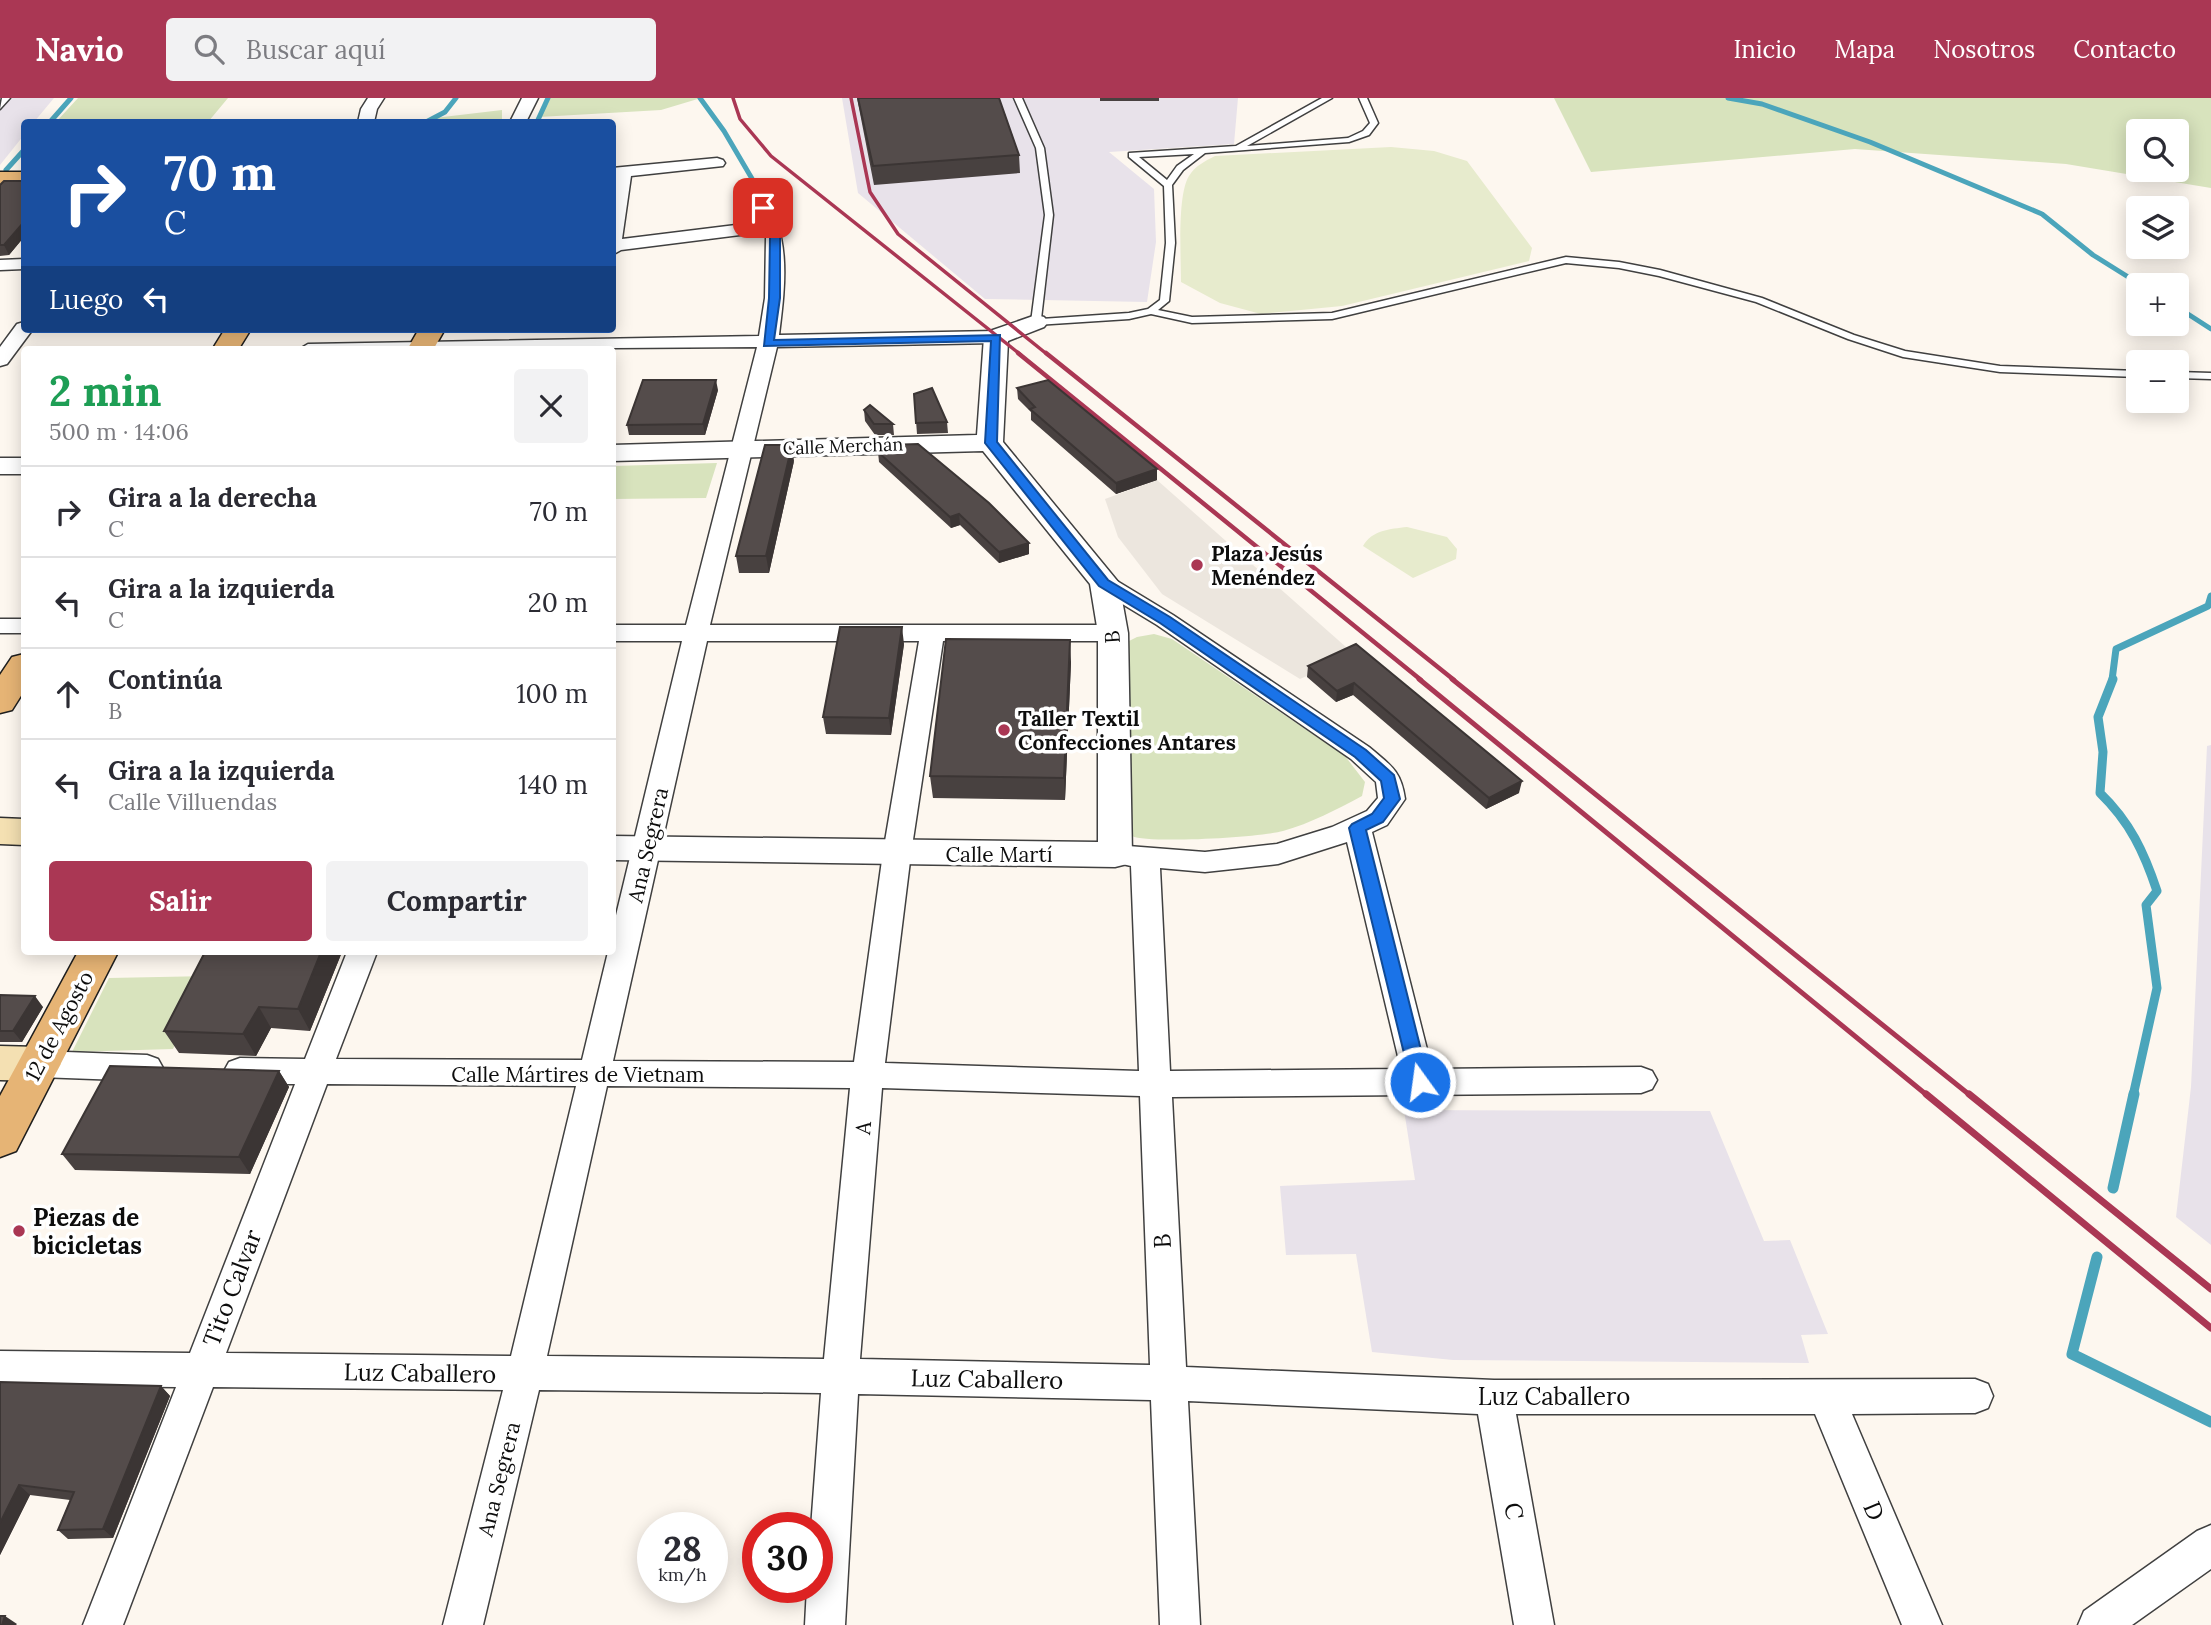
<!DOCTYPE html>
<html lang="es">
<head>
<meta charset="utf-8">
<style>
  :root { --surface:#fff; --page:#f2f2f3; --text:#2b2b33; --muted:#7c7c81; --line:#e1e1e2; --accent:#aa3754 }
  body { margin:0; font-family:Lora,serif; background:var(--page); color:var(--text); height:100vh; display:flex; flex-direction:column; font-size:26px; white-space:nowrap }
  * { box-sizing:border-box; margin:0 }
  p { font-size:23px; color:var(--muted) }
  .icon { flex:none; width:38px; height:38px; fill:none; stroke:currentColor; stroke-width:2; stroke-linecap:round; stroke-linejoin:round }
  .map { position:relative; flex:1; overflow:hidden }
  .drawer { position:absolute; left:21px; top:248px; width:595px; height:609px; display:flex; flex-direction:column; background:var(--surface); border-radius:7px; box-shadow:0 4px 18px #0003 }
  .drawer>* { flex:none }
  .guide { position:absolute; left:21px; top:21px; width:595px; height:214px; border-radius:7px; box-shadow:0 4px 18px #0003; background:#1a4fa0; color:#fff; overflow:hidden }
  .fabs { position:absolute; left:2126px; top:21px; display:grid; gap:14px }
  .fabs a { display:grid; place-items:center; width:63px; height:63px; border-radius:7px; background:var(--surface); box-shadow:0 4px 18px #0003; font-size:35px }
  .speed { position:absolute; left:637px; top:1414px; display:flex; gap:14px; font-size:35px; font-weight:700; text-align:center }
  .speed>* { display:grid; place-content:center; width:91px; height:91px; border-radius:50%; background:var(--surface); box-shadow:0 4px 18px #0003; line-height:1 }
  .speed small { font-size:18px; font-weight:400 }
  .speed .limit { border:10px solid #d22; background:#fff; color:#111 }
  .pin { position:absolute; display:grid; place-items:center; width:60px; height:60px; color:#fff; margin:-30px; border-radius:14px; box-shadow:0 4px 10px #0006 }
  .me { position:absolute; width:77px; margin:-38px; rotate:346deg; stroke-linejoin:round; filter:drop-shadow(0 0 5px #0008) }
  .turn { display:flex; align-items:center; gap:24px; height:147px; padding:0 28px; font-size:32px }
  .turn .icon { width:91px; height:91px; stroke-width:2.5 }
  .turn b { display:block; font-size:49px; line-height:60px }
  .then { display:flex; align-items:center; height:66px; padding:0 28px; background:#0003; gap:14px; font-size:26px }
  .round { display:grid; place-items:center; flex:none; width:74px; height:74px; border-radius:7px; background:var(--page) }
  .overview { display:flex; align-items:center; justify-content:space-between; height:119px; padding:0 28px }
  h1 { font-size:42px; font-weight:700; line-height:52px; color:#1e9e55 }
  .cta { display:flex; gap:14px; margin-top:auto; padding:14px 28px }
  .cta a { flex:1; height:80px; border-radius:7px; background:var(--accent); color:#fff; font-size:28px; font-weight:700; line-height:80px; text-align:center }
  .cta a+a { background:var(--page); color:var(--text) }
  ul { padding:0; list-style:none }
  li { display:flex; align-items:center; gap:21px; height:91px; padding:0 28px; border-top:2px solid var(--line) }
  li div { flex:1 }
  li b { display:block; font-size:26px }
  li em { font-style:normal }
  header { display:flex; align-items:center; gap:42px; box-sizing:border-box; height:98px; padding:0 35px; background:var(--accent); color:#fff }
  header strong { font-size:33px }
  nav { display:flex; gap:38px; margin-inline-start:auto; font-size:24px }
  .search { width:490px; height:63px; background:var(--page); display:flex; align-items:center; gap:18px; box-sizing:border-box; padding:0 24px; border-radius:7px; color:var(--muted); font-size:26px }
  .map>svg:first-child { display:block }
  .industrial { fill:#e8e2ea }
  .green { fill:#d8e3bd; fill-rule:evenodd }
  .pitch { fill:#e7ebcd }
  .plaza { fill:#ece6de }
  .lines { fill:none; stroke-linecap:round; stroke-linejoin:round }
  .stream-far3 { stroke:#4ba5bb; stroke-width:5 }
  .stream-far2 { stroke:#4ba5bb; stroke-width:7 }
  .stream-far1 { stroke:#4ba5bb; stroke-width:9 }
  .stream { stroke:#4ba5bb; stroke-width:11 }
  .service-casing { stroke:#404040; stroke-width:3 }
  .minor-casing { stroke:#404040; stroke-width:3 }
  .tertiary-casing { stroke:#404040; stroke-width:3 }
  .secondary-casing { stroke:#2f2f2f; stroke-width:3 }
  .primary-casing { stroke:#1e1e1e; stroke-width:3 }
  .service { fill:#fff; fill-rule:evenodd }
  .minor { fill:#fff; fill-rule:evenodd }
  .tertiary { fill:#fff; fill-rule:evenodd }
  .secondary { fill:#f4e0b2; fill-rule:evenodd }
  .primary { fill:#e6b475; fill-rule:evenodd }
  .rail-far3 { stroke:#aa3754; stroke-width:3.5 }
  .rail-far2 { stroke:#aa3754; stroke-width:4.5 }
  .rail-far1 { stroke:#aa3754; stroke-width:5 }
  .rail { stroke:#aa3754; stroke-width:7 }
  .wall { fill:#484140 }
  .shaded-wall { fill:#3b3534 }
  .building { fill:#544c4b; stroke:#3b3534; stroke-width:2 }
  .route { fill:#1a73e8; stroke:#114b97; stroke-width:2 }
  .poi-dot { fill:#aa3754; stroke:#fff; stroke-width:2.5 }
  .labels { text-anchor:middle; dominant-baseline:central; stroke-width:7; stroke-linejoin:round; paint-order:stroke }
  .far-street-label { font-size:18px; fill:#0d0d0d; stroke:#fff }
  .poi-label { font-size:21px; font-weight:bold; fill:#0d0d0d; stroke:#fff; text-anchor:start }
  .street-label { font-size:21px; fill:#0d0d0d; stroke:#fff }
  .near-poi-label { font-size:24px; font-weight:bold; fill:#0d0d0d; stroke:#fff; text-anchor:start }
  .near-street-label { font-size:24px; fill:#0d0d0d; stroke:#fff }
</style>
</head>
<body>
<header>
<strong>Navio</strong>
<div class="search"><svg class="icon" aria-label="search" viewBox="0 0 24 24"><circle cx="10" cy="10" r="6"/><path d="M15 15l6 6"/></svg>Buscar aquí</div>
<nav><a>Inicio</a><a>Mapa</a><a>Nosotros</a><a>Contacto</a></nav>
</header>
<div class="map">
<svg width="2211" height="1527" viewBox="0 0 2211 1527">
  <rect width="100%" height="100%" fill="#fdf7ef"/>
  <path class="industrial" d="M0,0H54L34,24H24V37L0,67Z
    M842,0H1238L1234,46L1109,54L1154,91L1156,144L1147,204L985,201L858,95Z
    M2211,647V1147L2176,1119L2191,989L2207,648Z
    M1404,1012L1710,1013L1764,1143L1790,1142L1828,1236L1801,1237L1809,1265L1453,1262L1372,1254L1356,1156L1286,1157L1280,1088L1415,1082Z"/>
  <path class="green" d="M78,0H228L208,24H56Z
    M548,0H701L661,12L539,19Z
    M1554,0H2211V90L2066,66L1855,51L1591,74ZM2177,33V72H2138V33Z
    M502,12V24H401Z
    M717,365L706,400L613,401V368Z
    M1154,536L1172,541L1345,658L1365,684L1362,698C1336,712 1311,725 1283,733C1263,739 1148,746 1132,738C1129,737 1127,734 1124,732L1125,545L1137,539Z
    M209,878L173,951L72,954L109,880Z"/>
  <path class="pitch" d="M1391,49L1434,53L1467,63L1532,150L1529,163L1342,208L1261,216L1220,205L1181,184C1181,160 1177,97 1189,78C1195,68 1205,63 1215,58Z
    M1407,429L1447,439L1457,451L1456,461L1413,480L1363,448C1372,432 1390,431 1407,429Z"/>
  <path class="plaza" d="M1157,382L1355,557L1300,581L1162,496L1118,439L1105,401Z"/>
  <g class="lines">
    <path class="stream-far3" d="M700,0L724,33L761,96
      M1728,0L1762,6L1870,44L2042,116L2093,157L2141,187
      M50,24L71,0
      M426,24L445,14L456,0
      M537,24L548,0
      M6,72L24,52
      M2177,209L2211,231"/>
    <path class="stream-far2" d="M2112,582L2116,551L2208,508L2211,498"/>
    <path class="stream-far1" d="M2113,581L2098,619L2103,654L2100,695C2130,724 2144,754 2157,793L2146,807L2157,890L2133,998"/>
    <path class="stream" d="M2113,1090L2134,996
      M2097,1159L2072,1256L2211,1324"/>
    <defs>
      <path id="service" d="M2,0H10L0,11Z
        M1014,0H1022L1044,50L1053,117L1041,221L1129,215L1148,211L1160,202L1166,145L1164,88L1129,59V55L1236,48L1322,0H1332L1247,48L1348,40L1363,33L1370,25L1359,0H1367L1378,25L1369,37L1349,44L1205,55L1183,72L1172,87L1175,145L1169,203L1158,212L1192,219L1332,215L1566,159L1619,164L1660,172L1762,200L1854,237L1905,253L2000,268L2138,273V279L2000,274L1903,259L1848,241L1756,204L1659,178L1619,170L1566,165L1332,221L1192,225L1151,216L1129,221L1036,227L1031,224L1045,117L1036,50ZM1194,56L1177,68L1167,82L1139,59Z
        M2177,274L2211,275V281L2177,280Z"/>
      <path id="minor" d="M368,0H384L377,11L374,24H358L361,11Z
        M522,0H538L526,24H510Z
        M717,60L723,62L725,65L723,68L631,78L622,141L760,124L746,91L748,87H760C791,137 786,181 779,237L996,233L1006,239L996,245L777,249L710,527H1113L1122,530L1125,535L1122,540L1113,543H943L911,755L885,965L1139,973L1131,768L1118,765L1114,758L1118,751L1128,748L1205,754L1277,746L1332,729L1367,713L1378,700L1376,684L1351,661L1157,527L1096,490L1092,485L1096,480H1112L1173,517L1369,649C1390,667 1401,672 1405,701L1387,727L1372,734L1432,971L1641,969L1652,973L1657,982L1652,991L1641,995L1172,999L1186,1269L1494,1282L1975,1281L1988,1286L1993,1298L1988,1310L1975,1315L1852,1316L1942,1527H1902L1815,1316H1516L1554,1527H1514L1478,1316L1188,1303L1200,1527H1160L1151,1302L858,1296L845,1527H805L807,1489H817V1430H811L821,1295L539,1292L483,1527H443L503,1292L213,1289L123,1527H83L176,1289L0,1287V1253L190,1255L295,986H240L229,982L224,973L229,964L240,960L305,961L347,854H377L336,961L582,962L608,854H612V834L682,543H612V527H686L757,249L298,252L308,246L759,238L765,200L766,140L764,134L621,152L612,157V70ZM707,543H919L883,755L854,964L613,963ZM1347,744L1401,971L1170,973L1160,770L1205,774L1278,766ZM327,986L576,988L511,1258L226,1255ZM607,988L850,990L824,1261L547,1258ZM882,990L1140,998L1150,1267L860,1261Z
        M24,161V171L0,172V162Z
        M24,224V231H33L7,266L0,268V249L17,226Z
        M0,521H24V535H0Z
        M39,953L147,957L158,961L163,970L158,979L147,983L39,979L28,975L23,966L28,957Z
        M2211,1427V1471L2132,1527H2078L2084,1513L2197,1433Z"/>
      <path id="tertiary" d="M1036,217L1044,219L1048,224L1044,229L1008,243L1003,344L1119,485L1128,535L1132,757L1127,766L1115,769L612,762V738L1098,744V535L1090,486L983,353L612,363V347L977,337L984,239L987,234Z
        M0,360H24V376H0Z"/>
      <path id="secondary" d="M0,720L24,721V747L0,746Z
        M0,948L39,949L54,954L61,966L54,978L39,983L0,982Z"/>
      <path id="primary" d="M0,74H24V88H0Z
        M225,231H251L238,252H212Z
        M419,231H445L433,252H407Z
        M24,556V593L12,612L0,615V577L12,559Z
        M78,854H118L16,1053L0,1059V998Z"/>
    </defs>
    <use href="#service" class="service-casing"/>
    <use href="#minor" class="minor-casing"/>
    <use href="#tertiary" class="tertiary-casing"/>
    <use href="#secondary" class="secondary-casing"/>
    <use href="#primary" class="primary-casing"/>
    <use href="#service" class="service"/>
    <use href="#minor" class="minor"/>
    <use href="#tertiary" class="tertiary"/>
    <use href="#secondary" class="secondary"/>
    <use href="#primary" class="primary"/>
    <path class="rail-far3" d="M733,0L740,21L771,58L1021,257
      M851,0L870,94L898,136L1048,257"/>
    <path class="rail-far2" d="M1018,255L1421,582
      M1046,255L1454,582"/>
    <path class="rail-far1" d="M1419,581L1928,998
      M1452,581L1971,998"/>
    <path class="rail" d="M1926,996L2211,1230
      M1969,996L2211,1191"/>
  </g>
  <path class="wall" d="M857,0H999L1019,57L1020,75L874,87Z
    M1100,0H1159V3H1100Z
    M24,83V139L9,157L0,158V87Z
    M1017,290L1157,382L1116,396L1031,322V314L1018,301Z
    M718,292L705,337H629L627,327Z
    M914,296L947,324L948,335L917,336Z
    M864,312L893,326L894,337H875L865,323Z
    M889,347L1029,456L999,465L960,427L951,430L879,364L878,354H890Z
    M794,363L769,475H739L736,458Z
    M904,546L891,637L826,636L823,619Z
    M1356,546L1519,695L1486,711L1353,597L1336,604L1307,579L1308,568Z
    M1071,564L1065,702L933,700L930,678Z
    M205,854H342L310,933L271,930L256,958L179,955L164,933Z
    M0,897L43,909L22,944H0Z
    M279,973L289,989L250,1076L75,1072L62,1056Z
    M0,1284L161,1288L170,1298L113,1440L68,1441L58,1432L70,1402L30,1397L0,1457Z"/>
  <path class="shaded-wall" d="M24,124V139L9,157L4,147Z
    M716,282L718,292L705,337L703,326Z
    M792,347L794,363L769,475L766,458Z
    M1157,371V382L1116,396V385Z
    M959,416L960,427L951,430L950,419Z
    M1029,445V456L999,465V454Z
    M902,529L904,546L891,637L889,620Z
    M1070,542L1071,564L1065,702L1064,680Z
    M1354,585L1353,597L1336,604L1337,593Z
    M1522,683L1519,695L1486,711L1489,700Z
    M321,854H342L310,933L298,911Z
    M35,898L43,909L22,944L13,933Z
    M259,909L271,930L256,958L243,936Z
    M279,973L289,989L250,1076L239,1059Z
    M161,1288L170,1298L113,1440L103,1431Z
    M19,1387L30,1397L0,1457V1425Z
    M5,1518L17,1526L16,1527H2Z"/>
  <path class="building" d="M858,0H999L1019,57L873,68Z
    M4,83H24V124L4,147H0V87Z
    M465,249L463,252H362V251Z
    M643,282H716L703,326L627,327Z
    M1048,282L1157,371L1116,385L1030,311L1035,309L1017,290Z
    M932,290L947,324L916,325L914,296Z
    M870,307L893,326H874L864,312Z
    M918,346L989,405L1029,445L999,454L959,416L950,419L878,354H894L889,347Z
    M765,347H792L766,458H736Z
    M840,529H902L889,620L823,619Z
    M946,541L1070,542L1064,680L930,678Z
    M1356,546L1522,683L1489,700L1354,585L1337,593L1308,568Z
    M205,854H321L298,911L259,909L243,936L164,933Z
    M0,897L35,898L13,933H0Z
    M110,968L279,973L239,1059L62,1056Z
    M0,1284L161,1288L103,1431L58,1432L74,1394L19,1387L0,1425Z
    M0,1518H5L2,1527H0Z"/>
  <path class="route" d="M759,107L768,110L780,139V200L774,242L1000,237L997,344L1108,482L1170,519L1366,652L1394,677L1400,701L1383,724L1366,732L1429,984L1427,989L1420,991L1414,989L1411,984L1349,730L1352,726L1372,716L1384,700L1381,683L1355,659L1160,525L1099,488L985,345L991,243L764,248L769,200L770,139Z"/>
  <g class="poi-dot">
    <circle cx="1197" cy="467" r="7"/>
    <circle cx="1004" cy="632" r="7"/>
    <circle cx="19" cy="1133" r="7"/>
  </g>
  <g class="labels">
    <g class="far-street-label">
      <text transform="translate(843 348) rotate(-2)">Calle Merchán</text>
    </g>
    <g class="poi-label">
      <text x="1211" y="455">Plaza Jesús<tspan x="1211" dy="24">Menéndez</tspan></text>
      <text x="1018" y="620">Taller Textil<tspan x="1018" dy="24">Confecciones Antares</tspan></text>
    </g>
    <g class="street-label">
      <text transform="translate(1112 539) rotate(-94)">B</text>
      <text transform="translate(648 747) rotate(-77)">Ana Segrera</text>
      <text x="999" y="756">Calle Martí</text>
      <text transform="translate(59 928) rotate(-62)">12 de Agosto</text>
      <text x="578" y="976">Calle Mártires de Vietnam</text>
      <text transform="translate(863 1030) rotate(-85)">A</text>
      <text transform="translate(499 1381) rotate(-76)">Ana Segrera</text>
    </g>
    <g class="near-poi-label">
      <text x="33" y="1119">Piezas de<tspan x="33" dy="28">bicicletas</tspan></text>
    </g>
    <g class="near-street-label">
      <text transform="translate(1162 1143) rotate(-93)">B</text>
      <text transform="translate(232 1190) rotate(-69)">Tito Calvar</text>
      <text transform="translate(420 1275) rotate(1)">Luz Caballero</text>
      <text transform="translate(987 1281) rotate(1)">Luz Caballero</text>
      <text x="1554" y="1298">Luz Caballero</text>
      <text transform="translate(1514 1413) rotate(80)">C</text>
      <text transform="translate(1874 1413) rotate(67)">D</text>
    </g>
  </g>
</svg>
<div class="fabs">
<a><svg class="icon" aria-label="search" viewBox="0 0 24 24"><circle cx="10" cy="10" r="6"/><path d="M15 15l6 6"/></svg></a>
<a><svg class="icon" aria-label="layers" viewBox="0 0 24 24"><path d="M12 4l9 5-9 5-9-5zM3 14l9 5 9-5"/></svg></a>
<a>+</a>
<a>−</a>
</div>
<div class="speed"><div>28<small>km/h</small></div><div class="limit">30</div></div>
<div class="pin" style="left:763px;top:110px;background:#d93025"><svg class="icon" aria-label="arrive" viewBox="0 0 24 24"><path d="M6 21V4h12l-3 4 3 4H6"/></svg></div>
<svg class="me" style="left:1420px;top:984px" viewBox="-20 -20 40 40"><circle r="17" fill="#1a73e8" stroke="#fff" stroke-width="3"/><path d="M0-11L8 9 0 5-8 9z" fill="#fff"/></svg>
<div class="guide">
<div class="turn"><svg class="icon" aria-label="right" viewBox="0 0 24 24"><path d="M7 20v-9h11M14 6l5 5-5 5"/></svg><div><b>70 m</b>C</div></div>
<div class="then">Luego<svg class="icon" aria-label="left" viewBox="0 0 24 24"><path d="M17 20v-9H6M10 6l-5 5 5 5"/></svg></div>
</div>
<section class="drawer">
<div class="overview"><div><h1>2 min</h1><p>500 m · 14:06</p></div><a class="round"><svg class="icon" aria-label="close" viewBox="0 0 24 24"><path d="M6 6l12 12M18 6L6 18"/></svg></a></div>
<ul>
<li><svg class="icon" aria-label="right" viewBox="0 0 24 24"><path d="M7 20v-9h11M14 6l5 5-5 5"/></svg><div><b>Gira a la derecha</b><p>C</p></div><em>70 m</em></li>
<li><svg class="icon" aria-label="left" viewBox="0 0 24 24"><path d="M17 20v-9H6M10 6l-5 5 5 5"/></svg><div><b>Gira a la izquierda</b><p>C</p></div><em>20 m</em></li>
<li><svg class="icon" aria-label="ahead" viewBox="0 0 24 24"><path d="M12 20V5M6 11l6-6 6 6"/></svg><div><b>Continúa</b><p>B</p></div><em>100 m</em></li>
<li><svg class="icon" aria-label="left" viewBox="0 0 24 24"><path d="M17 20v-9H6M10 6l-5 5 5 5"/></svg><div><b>Gira a la izquierda</b><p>Calle Villuendas</p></div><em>140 m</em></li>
</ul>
<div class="cta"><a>Salir</a><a>Compartir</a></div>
</section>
</div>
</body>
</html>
